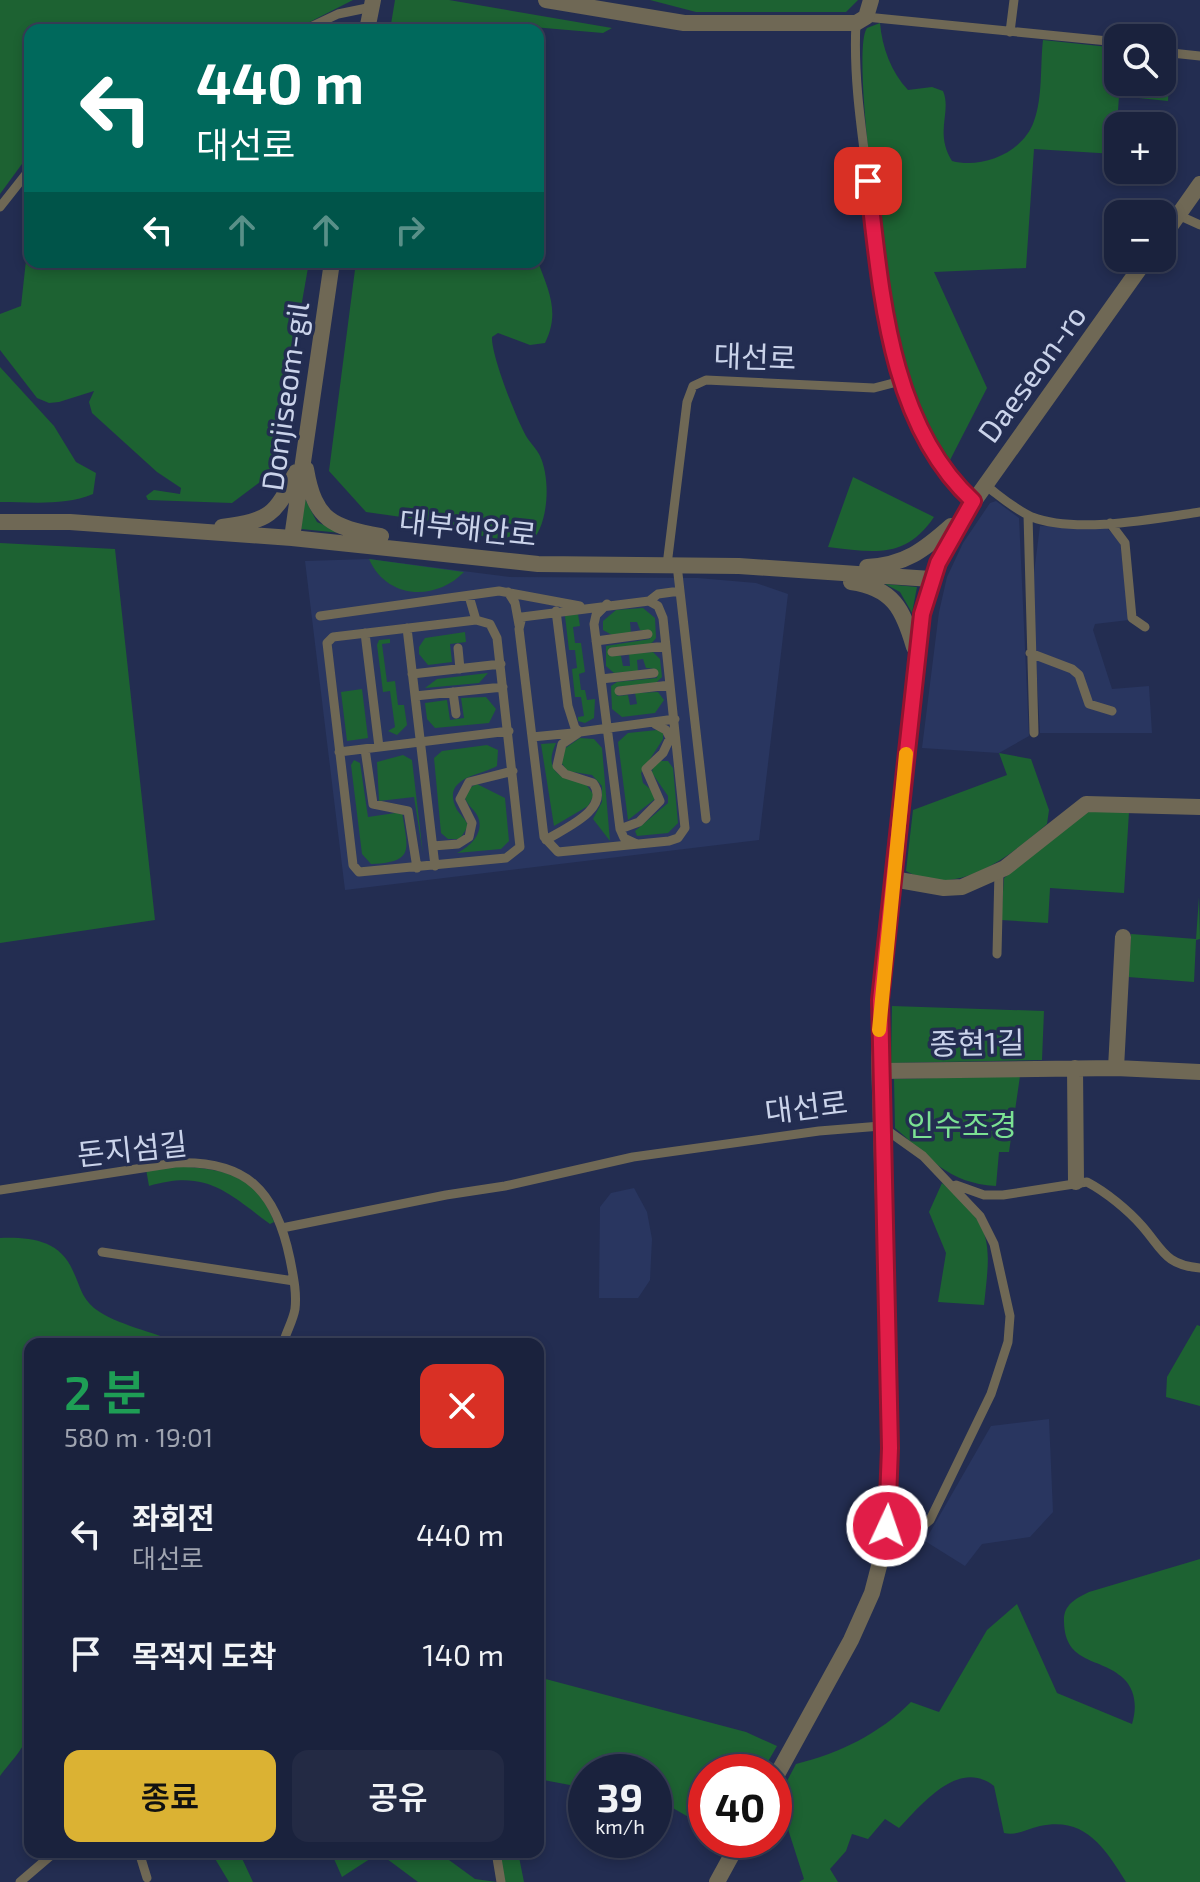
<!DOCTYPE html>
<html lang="ko">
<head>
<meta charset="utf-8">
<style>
  :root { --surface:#1a223d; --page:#232a44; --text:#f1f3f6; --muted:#9fa4b0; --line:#383f57; --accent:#dbb233 }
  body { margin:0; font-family:"Exo 2","Noto Sans KR",sans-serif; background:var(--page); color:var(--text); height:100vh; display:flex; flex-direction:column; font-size:30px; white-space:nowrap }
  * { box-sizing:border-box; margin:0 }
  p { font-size:26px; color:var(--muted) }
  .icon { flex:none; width:44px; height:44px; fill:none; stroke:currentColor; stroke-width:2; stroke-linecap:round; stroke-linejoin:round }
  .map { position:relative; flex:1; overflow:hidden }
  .drawer { position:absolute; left:24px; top:1338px; width:520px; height:520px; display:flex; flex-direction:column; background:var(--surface); border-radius:16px; box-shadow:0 4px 12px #0003,0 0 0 2px var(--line) }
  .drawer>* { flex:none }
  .banner { position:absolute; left:24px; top:24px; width:520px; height:244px; border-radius:16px; box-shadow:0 4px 12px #0003,0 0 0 2px var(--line); background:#00695c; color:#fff; overflow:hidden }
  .fabs { position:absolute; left:1104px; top:24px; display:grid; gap:16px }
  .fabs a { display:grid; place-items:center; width:72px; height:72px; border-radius:16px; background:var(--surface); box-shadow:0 4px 12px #0003,0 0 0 2px var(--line); font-size:40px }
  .speed { position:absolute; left:568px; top:1754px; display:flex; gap:16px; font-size:40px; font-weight:700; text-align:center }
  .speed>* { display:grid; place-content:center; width:104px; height:104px; border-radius:50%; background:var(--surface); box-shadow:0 4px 12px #0003,0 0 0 2px var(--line); line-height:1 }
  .speed small { font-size:20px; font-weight:400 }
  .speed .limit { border:12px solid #d22; background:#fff; color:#111 }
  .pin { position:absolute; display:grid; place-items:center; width:68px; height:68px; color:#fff; margin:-34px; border-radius:16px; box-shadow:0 4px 12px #0006 }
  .me { position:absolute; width:88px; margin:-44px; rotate:3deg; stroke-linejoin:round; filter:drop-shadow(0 0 6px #0008) }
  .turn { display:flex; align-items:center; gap:28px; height:168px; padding:0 40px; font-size:36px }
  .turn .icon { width:104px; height:104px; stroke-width:2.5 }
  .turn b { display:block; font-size:56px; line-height:68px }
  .lanes { display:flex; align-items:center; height:76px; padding:0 40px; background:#0003; justify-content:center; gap:40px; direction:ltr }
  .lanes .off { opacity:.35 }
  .round { display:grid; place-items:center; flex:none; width:84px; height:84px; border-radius:16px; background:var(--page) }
  .summary { display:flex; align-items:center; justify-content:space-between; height:136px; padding:0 40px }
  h1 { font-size:48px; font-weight:600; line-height:60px; color:#1e9e55 }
  .cta { display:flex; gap:16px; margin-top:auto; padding:16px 40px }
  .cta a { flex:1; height:92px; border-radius:16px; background:var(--accent); color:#111; font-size:32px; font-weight:600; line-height:92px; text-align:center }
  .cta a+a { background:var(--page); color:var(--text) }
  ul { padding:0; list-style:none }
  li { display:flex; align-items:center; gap:24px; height:120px; padding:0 40px }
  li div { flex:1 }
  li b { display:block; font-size:30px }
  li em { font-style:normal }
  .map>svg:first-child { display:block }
  .built { fill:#293660 }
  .green { fill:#1d6232 }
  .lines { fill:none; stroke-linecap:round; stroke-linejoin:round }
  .service { stroke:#6f6855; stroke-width:9 }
  .minor { stroke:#6f6855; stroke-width:16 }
  .tertiary { stroke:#6f6855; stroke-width:16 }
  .route-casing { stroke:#92132f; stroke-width:20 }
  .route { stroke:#e11d48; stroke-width:14 }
  .slow { stroke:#f59e0b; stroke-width:14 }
  .labels { text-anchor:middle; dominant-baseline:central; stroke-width:7; stroke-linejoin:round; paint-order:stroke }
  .street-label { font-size:30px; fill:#cad3ea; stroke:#232d51 }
  .park-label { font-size:30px; fill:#7be193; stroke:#232d51 }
</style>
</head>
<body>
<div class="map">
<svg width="1200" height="1882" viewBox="0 0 1200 1882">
  <rect width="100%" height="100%" fill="#232d51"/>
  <path class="built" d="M996,501L1019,518L1029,736L999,753L922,748L939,612L947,577L963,543L990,503Z
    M1040,526L1106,527L1120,541L1129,620L1095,624L1093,630L1112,689L1149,686L1152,733H1040L1032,588Z
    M369,559L510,577L698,578L756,583L788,594L759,840L345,890L305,561Z
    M634,1188L647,1212L652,1239L650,1280L638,1298H599L600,1207L611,1193Z
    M1049,1419L1053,1512L1030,1537L982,1544L965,1566L925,1541L991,1426Z"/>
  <path class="green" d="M0,0H353L294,30H30V153L0,194Z
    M395,0H449L612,28L603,33L521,26L499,30H390Z
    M650,0H858L846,12H696Z
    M880,23C882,47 891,72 908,90L932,87L943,91C952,112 934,132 952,161C982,169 1023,153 1034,121C1043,97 1040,65 1043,40L1118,48L1113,65L1118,68V82L1169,80L1168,101L1119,96L1115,154L1034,149L1026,268L934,272L987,388L948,464C932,432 911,399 901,365C889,324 849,52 867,28Z
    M30,224V262H309L272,473L232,503L148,500L146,496L154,490L180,494L181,488L157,472L92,413L89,402L94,391L59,402L49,403L37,398L0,350V314L21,306Z
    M356,262H538C549,291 560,313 545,343L530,345L498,333L492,337C491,355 516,418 526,436C530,443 537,449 540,456C551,479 549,527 529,544L494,540L444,523L366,512L329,471Z
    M0,367L54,426L76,462L96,473L93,494C64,506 31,502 0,502Z
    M853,477L934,517C905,560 873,552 828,547Z
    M305,499L317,522L341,533L301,529Z
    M0,543L115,549L155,920L0,943Z
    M369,559L464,572C436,601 387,600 369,559Z
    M885,584L917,587L912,613L900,592Z
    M643,608L655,618L656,638L651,644L609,649L610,656H621L623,666H630L629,654L653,652L660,659L662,677L656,683L616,687L617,696L628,695L630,705L637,704L635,693L658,692L664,700L655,713L622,717L612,709L611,686L617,682L657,678L656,669L646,668L643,659L637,660L638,671L614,673L606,666V646L650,639V631L640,630L637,622H630L631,633L612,635L603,630V621L616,610Z
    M578,614L580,626L573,627L575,643H581L585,672L579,674L581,690H585L587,700L595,699L594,718L585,723L578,721V717L584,716L581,697H575L572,669L577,668L575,650H569L565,616Z
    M465,632L466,642L450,644L452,662L428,665L419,654V647L425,638Z
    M390,639V643L382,644L387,682L395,681L398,705H404L407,725L397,735L388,731L395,727L390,691L383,692L377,645L379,640Z
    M488,673L479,683L425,688L437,679Z
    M362,689L368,738L347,741L341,692Z
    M486,697L496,709L489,723L435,728L427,719L425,703L447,700L450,720L464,718L461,698Z
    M657,730L663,733V739L641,773L643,783L655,793V799L628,820L618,742L628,733Z
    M580,738L594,739L602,748L610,841L593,819L602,802V786L592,775L567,771L561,762L564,749Z
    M556,743C543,770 560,780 585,783L594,795L588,806L554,826L541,744Z
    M487,745L498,750L497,766C480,776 440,777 457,810C461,816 466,819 468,826L460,839H448L441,833L434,758L442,751Z
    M999,753L1031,759L1049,810L1047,824C1010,856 957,900 906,871L913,810L1007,775Z
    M403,755L412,760L423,854L414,797L379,801L377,762Z
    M354,760L360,763L368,817L402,812C408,850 415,862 371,864L362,854L351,765Z
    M659,761H668L673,768L678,823L668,833L637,836L635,831L668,803V796L652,773L653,766Z
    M477,784L505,798L509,841L501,849L457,853C470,847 486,832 477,815C473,808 468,806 465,798L469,788Z
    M1089,810L1129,812L1124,893L1050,888L1048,923L1001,920L1004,878Z
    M1199,897L1200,939L1196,940L1194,982L1128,977L1131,934L1196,939Z
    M892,1006L1044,1011L1042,1060L891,1063Z
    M1020,1076L1009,1152H999L996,1186C947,1183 931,1158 895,1128L894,1079Z
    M169,1166C218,1168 255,1171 274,1222L270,1224C227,1192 206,1169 149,1186L146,1169Z
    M942,1183C994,1227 991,1241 984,1305L938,1302L946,1253L929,1212Z
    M0,1238C30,1237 60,1240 73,1271C80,1285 81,1297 94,1308C118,1326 153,1331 181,1344H30V1683C23,1696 32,1712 30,1727C28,1745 11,1761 0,1776Z
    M1197,1325L1200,1326V1406L1166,1397L1167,1377Z
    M1200,1559V1882H1126C1105,1848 1085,1816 1040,1826C1027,1829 1017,1836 1004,1833L994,1786C959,1758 922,1804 899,1828L885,1819L868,1839L852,1834L846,1851L830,1869L838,1882H799L804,1879L778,1798L796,1764C840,1753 879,1734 911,1702L939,1712L987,1630L1017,1604L1057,1693L1132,1724C1137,1708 1136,1690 1123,1678C1101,1657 1065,1665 1064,1622C1063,1605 1075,1599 1089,1592Z
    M538,1677L746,1732L777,1746L762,1772H706V1827L664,1803L654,1801V1772H586V1788L538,1779Z
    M211,1852H239L253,1882H229Z
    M331,1852H438L475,1879L497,1882H418L379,1853L342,1877Z
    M499,1852H518L524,1882H505Z"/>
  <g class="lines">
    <path class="service" d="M866,17L1118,42
      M856,23C853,78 862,133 869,188C882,292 889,426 973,501
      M304,30L338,14L372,7
      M1010,32L1014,0
      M1162,52L1200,56
      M0,207L30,169
      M1178,215L1200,225
      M985,485C1000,496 1014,509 1032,517C1076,534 1153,519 1200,512
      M1028,515L1034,733
      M1110,523L1125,543L1132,618L1145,627
      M667,565L687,402L693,386L706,380L874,388L901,381
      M677,565L706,819
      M508,592L515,603L519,625
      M469,596L476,620
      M649,601L658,606L663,618L685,828L678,838L669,841L558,852L544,837L519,629L522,617L649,601L658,594L680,591
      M607,604L596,615L594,624L620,829L624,838L637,844
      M556,611L568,706L575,728L580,732L675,719
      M320,616L499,591L580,606
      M476,620L490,624L497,638L520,847L506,858L359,872L353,865L327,643L333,637Z
      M407,628L435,866
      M365,633L379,747
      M596,641L648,634
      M458,648L460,669
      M612,652L666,646
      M1030,653L1072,669L1079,675L1089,704L1112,711
      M412,674L501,664
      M601,679L654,673
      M619,691L670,685
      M453,692L456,714
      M415,696L503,687
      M532,737L573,733
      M365,749L373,804L408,811L417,868
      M339,752L509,731
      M620,829L639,822L660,801L646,769L663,753L670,738L666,730L655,724
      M546,840C563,829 612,809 593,783L565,774L557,766L562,744L580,732
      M433,846L458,844L469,837L472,823L460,799L469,782L513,771
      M997,954L999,871
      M956,1185L984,1195H1003L1087,1182C1106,1192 1128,1210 1142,1226C1163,1250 1165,1265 1200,1268
      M0,1190L175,1163C247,1160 276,1191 290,1259C293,1275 297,1292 295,1309C293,1321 286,1332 283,1344
      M282,1228L446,1195L505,1186L633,1157L819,1131L881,1126L923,1156L980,1216L994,1244L1010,1316L1008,1342L991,1394L930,1520L911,1536L885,1540
      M102,1252L294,1281
      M139,1852L147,1878
      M496,1852L501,1882
      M20,1882L55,1852"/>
    <path class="minor" d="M546,0L684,23H856L866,17L871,0
      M893,879L944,888L962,887L1005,868L1086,804L1200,807
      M1075,1068L1076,1182
      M1116,1068L1123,937
      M880,1071L1116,1068L1200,1072"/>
    <path class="tertiary" d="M367,30L373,0
      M1162,238L1200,184
      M306,469C315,521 332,527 381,536
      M0,522H70L292,538L538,564L739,566L931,579
      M222,527C270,520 275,516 296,472
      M292,538L332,262
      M867,567C905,565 924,550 951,526
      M851,582C893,588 903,609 914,647
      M774,1780L851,1640L872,1593L884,1547L890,1448L879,1057L881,980L922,614L931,579L962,518L1147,258
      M717,1882L740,1840"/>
  </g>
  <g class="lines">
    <defs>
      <path id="route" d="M868,181C881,288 888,423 973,501L938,563L922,614L880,1000L890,1448L887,1526"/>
    </defs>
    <use href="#route" class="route-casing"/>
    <use href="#route" class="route"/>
    <path class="slow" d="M879,1030L906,754"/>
  </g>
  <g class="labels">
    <g class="street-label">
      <text transform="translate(755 356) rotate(2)">대선로</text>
      <text transform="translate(1031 373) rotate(-54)">Daeseon-ro</text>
      <text transform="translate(284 396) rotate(-82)">Donjiseom-gil</text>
      <text transform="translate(468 527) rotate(6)">대부해안로</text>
      <text transform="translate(977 1042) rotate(-1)">종현1길</text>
      <text transform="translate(806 1106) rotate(-7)">대선로</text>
      <text transform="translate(132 1148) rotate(-6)">돈지섬길</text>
    </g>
    <g class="park-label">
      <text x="962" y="1124">인수조경</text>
    </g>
  </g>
</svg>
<div class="fabs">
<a><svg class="icon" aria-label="search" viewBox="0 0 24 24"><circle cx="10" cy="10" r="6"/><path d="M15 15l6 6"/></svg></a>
<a>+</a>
<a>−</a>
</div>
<div class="speed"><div>39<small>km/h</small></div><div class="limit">40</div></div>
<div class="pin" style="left:868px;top:181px;background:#d93025"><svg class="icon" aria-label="arrive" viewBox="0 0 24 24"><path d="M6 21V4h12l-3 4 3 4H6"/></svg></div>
<svg class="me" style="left:887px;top:1526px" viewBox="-20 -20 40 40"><circle r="17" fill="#e11d48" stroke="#fff" stroke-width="3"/><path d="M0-11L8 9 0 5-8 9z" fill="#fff"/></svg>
<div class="banner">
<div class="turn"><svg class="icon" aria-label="left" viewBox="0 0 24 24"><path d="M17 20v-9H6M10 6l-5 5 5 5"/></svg><div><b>440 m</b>대선로</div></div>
<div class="lanes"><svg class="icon" aria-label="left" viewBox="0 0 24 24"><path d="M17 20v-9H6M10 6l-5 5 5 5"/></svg><svg class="icon off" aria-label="ahead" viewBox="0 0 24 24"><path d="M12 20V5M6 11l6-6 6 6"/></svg><svg class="icon off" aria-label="ahead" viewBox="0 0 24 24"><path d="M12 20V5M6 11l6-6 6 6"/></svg><svg class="icon off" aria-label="right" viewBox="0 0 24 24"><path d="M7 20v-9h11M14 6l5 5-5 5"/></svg></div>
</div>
<section class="drawer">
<div class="summary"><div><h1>2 분</h1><p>580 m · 19:01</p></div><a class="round" style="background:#d93025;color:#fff"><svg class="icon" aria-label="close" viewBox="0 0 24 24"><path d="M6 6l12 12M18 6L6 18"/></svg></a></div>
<ul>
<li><svg class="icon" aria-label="left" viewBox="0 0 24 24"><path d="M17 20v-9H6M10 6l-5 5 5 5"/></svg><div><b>좌회전</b><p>대선로</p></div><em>440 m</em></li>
<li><svg class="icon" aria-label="arrive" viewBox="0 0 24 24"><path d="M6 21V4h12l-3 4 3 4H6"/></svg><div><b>목적지 도착</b></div><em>140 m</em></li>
</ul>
<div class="cta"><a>종료</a><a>공유</a></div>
</section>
</div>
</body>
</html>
